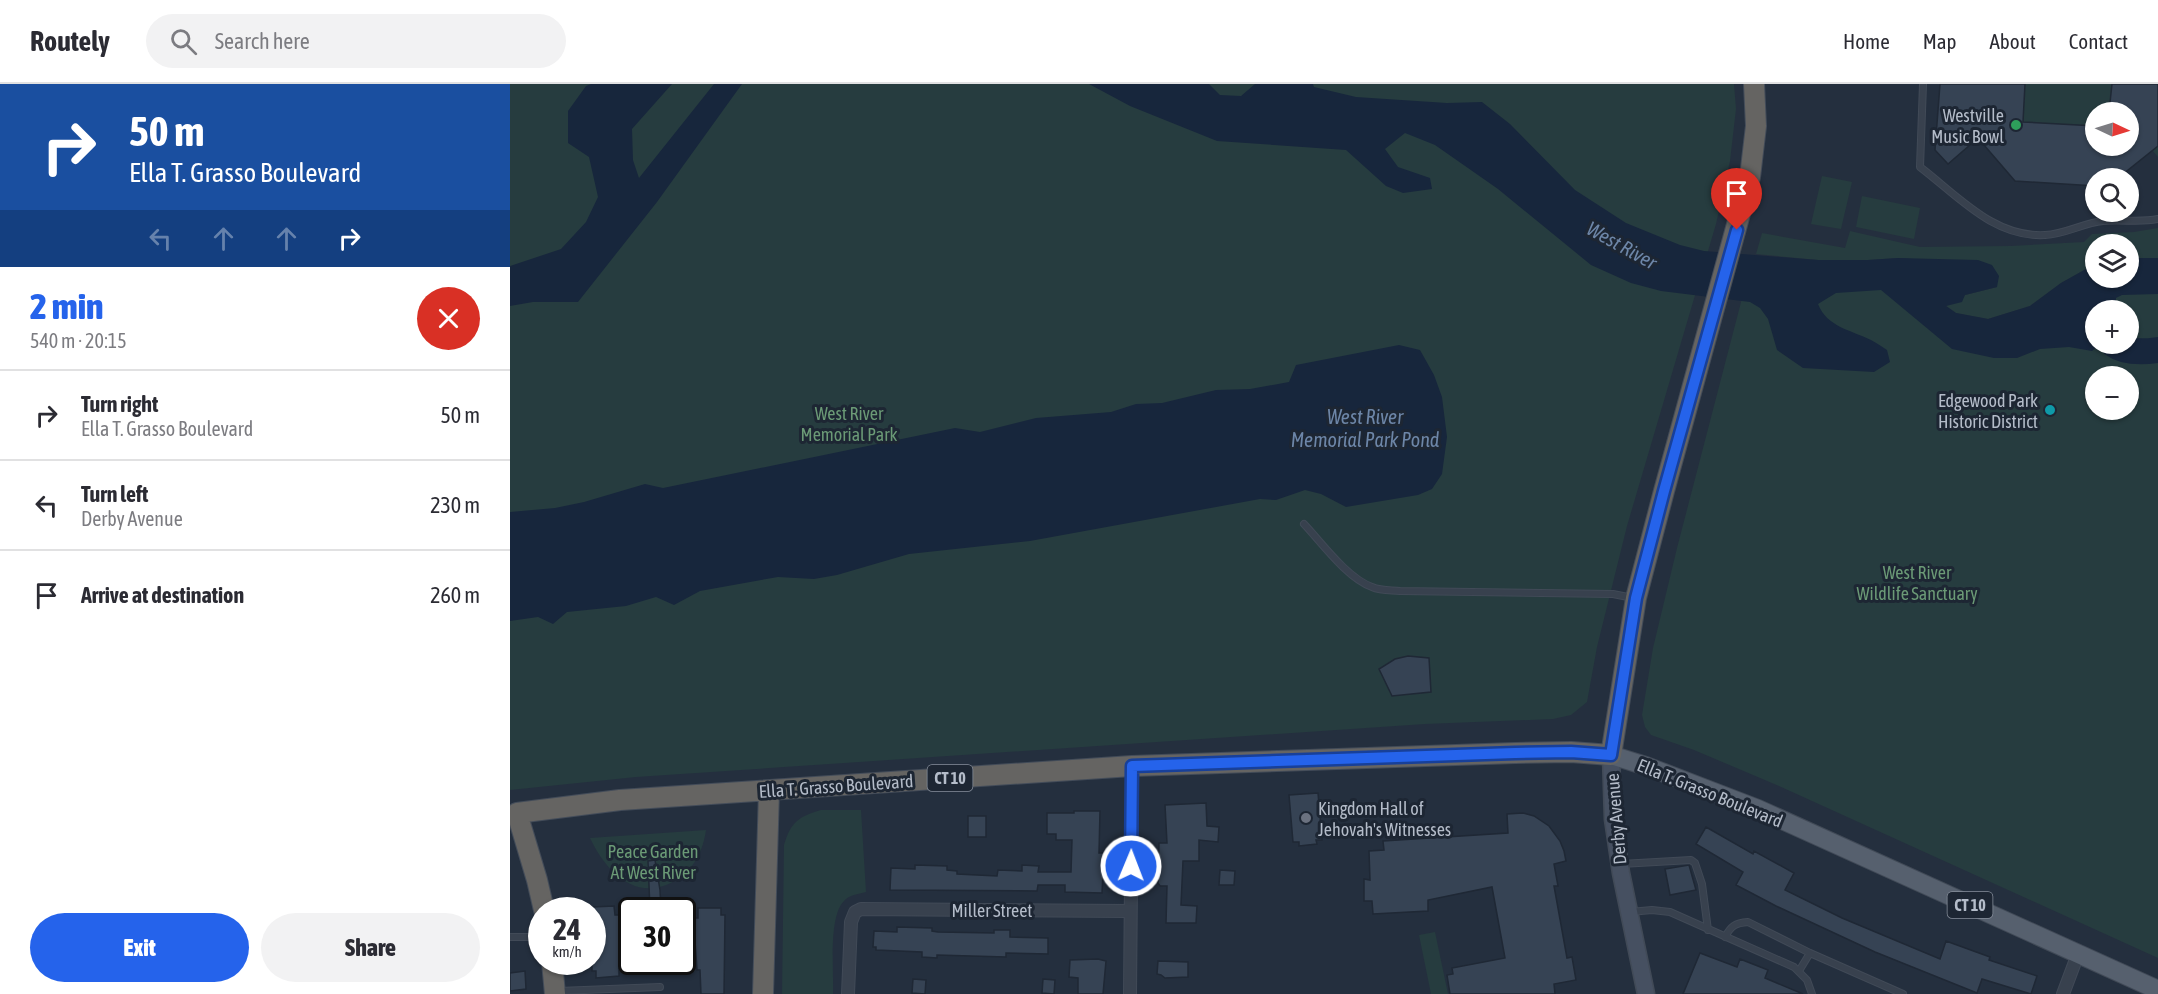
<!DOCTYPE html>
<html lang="en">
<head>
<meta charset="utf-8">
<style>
  :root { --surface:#fff; --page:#f2f2f3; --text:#2b2b33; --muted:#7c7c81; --line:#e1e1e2; --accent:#2563eb }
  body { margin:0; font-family:"Asap Condensed",sans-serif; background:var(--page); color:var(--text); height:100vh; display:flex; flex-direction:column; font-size:22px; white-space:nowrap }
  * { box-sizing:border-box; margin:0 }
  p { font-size:20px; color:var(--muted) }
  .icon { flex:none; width:33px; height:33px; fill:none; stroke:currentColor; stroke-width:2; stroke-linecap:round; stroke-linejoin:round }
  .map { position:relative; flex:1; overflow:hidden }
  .drawer { display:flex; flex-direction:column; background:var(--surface); width:510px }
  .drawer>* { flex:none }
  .top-card { background:#1a4fa0; color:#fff; overflow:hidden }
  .needle { width:39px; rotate:94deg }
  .controls { position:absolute; left:1575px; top:18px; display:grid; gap:12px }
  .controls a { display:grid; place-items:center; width:54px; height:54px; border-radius:50%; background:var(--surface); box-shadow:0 2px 4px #0004; font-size:30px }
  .speed { position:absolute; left:18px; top:813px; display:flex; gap:12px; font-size:30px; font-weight:700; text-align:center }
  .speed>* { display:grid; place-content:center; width:78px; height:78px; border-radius:50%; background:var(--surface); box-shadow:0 2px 4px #0004; line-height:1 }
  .speed small { font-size:15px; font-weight:400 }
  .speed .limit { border:3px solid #111; border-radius:9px; background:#fff; color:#111 }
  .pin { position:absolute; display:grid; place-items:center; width:51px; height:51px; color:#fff; margin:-62px -26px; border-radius:50% 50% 50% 0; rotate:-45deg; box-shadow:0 0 6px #0007 }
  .pin .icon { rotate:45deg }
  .me { position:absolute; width:66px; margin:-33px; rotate:1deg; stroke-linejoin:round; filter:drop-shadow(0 0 4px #0008) }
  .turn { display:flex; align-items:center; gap:21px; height:126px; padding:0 30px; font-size:27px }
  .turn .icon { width:78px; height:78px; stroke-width:2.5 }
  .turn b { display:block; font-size:42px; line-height:51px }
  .lanes { display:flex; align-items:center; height:57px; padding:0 30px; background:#0003; justify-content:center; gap:30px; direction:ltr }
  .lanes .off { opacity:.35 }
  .round { display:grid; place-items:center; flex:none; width:63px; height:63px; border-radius:32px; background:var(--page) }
  .head { display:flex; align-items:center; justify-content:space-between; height:102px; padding:0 30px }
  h1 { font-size:36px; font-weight:800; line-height:45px; color:var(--accent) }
  .button { display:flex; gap:12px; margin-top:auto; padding:12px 30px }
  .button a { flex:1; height:69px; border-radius:36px; background:var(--accent); color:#fff; font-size:24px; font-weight:800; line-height:69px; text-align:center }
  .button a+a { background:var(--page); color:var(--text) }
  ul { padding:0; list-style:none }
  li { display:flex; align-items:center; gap:18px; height:90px; padding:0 30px; border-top:2px solid var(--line) }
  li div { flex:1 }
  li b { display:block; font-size:22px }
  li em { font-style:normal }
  header { display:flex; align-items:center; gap:36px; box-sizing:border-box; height:84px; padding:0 30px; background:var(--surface); border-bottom:2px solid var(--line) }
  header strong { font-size:28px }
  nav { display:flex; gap:33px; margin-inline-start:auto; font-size:21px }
  .search { width:420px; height:54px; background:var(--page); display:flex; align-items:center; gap:15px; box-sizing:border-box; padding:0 21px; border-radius:33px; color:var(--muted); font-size:22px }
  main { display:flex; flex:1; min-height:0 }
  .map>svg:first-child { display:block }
  .green { fill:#263c3f; fill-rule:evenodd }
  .water { fill:#17263c }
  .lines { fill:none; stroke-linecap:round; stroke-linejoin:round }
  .river { stroke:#17263c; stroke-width:26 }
  .building { fill:#364354; stroke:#1f2835; stroke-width:1.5 }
  .service-casing { stroke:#414a57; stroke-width:8 }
  .minor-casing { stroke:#414a57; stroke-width:14 }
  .secondary-casing { stroke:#414a57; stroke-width:19 }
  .primary-casing { stroke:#414a57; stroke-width:20 }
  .trunk-casing { stroke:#434c59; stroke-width:22 }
  .service { stroke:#38414e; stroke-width:6 }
  .minor { stroke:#38414e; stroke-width:12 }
  .secondary { stroke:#465061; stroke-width:16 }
  .primary { stroke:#56606e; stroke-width:18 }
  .trunk { stroke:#656462; stroke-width:20 }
  .route-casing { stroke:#184099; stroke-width:15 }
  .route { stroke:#2563eb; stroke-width:10 }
  .leisure-dot { fill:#2e9e5b; stroke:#1d2633; stroke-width:2 }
  .culture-dot { fill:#0f9aa8; stroke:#1d2633; stroke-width:2 }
  .worship-dot { fill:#6b7280; stroke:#1d2633; stroke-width:2 }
  .labels { text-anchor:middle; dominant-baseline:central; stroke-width:6; stroke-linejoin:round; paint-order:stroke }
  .shield { fill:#1d2633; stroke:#878f9c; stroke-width:1.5 }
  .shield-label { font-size:16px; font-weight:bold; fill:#b4bcc9 }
  .poi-label { font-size:18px; fill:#b4bcc9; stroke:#1d2633; text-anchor:end }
  .park-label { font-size:18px; fill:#6b9a76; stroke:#1d2633 }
  .street-label { font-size:18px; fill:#b4bcc9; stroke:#1d2633 }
  .water-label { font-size:20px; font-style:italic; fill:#6d86a8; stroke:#1d2633 }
</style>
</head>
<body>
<header>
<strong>Routely</strong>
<div class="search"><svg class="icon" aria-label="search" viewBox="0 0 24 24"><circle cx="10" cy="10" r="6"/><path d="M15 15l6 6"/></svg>Search here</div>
<nav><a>Home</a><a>Map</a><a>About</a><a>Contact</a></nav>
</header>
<main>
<section class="drawer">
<div class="top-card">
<div class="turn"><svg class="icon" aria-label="right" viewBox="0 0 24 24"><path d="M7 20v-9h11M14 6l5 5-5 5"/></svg><div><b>50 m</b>Ella T. Grasso Boulevard</div></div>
<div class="lanes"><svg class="icon off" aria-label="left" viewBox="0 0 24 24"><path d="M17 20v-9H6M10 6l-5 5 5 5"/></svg><svg class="icon off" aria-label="ahead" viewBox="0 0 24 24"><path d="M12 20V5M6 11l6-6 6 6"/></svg><svg class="icon off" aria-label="ahead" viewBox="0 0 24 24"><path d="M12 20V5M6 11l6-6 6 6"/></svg><svg class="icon" aria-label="right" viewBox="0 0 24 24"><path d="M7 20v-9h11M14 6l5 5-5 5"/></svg></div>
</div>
<div class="head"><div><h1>2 min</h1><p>540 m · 20:15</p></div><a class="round" style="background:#d93025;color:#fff"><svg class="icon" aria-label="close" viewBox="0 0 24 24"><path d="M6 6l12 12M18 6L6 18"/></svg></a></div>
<ul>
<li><svg class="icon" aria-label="right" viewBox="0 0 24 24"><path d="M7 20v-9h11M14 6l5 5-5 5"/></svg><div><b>Turn right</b><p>Ella T. Grasso Boulevard</p></div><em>50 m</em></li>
<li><svg class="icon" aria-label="left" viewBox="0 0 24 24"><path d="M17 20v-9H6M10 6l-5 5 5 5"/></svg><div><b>Turn left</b><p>Derby Avenue</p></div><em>230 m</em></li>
<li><svg class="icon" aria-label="arrive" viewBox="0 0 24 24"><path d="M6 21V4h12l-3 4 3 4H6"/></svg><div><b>Arrive at destination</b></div><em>260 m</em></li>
</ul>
<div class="button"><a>Exit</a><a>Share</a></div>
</section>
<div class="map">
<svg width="1648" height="910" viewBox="0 0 1648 910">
  <rect width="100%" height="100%" fill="#242f3e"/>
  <path class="green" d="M0,0H1224L1226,25L1220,77L1206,140L1117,442L1087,563L1077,618L1061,631L1043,635L915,640L126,693L0,706Z
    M1430,0H1648V73L1642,66L1608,94H1586L1585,102L1505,97L1468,55L1438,80L1425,66ZM1586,28H1618V62H1586Z
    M1312,92L1342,98L1331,145L1301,140Z
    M1352,112L1410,124L1404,155L1346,143Z
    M1648,144V174H1619L1618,160H1586L1585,180L1551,199L1520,222L1478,235L1446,229L1436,222L1455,211L1487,203L1419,176L1388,174L1358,176H1308L1246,170L1252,149L1335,164L1340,147L1410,163L1501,162L1574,158L1582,150L1624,148Z
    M1358,191L1443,243L1497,254L1571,213L1648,206V874L1269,702L1184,666L1141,651L1135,643L1132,631L1143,564L1167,464L1236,199ZM1586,226H1618V260H1586ZM1586,292H1618V326H1586Z
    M311,726H351L356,808C348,810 339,811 334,817C318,833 324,887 323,910H272L274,761C281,738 288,733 311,726Z
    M196,746C193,767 184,785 166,796C127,820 96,788 80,754Z
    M925,848L938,910H921L909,851Z"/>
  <path class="water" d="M81,0H162L122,45L123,76L129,94L204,0H232L147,118L68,218H23L0,222V182L51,165L76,138L88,113L79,73L58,59V27L76,2Z
    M579,0H699L710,11L731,12L745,0H803L804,3L846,13L937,19L972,18L1000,40L1065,106L1116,139L1170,161L1194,167L1308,176H1358L1388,174L1468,176L1482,181L1489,192L1487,203L1455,211L1452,218L1436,222L1446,229L1478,235L1520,222L1551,199L1585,180L1586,194H1618L1619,174H1648V210L1612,211L1606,214V218L1613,220L1619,225V235L1618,226H1586V260H1590L1582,267L1559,263L1530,265L1507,274H1484L1442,265L1371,206L1326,209L1308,220C1317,243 1341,246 1361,256C1367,259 1372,263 1377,266L1380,278L1364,288L1293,284L1267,266L1258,235L1250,224L1240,218L1151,207L1121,199L1081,181L988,105L925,61L895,49L875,65L888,83L920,94L922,105L893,109L876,102L836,66L707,57L620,22Z
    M889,261L910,266L924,291L932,313L937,353L932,390L922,405L908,411L836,423L811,410L795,406L766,416L750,415L520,457L399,470L327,491L304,495L268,493L190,507L164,521L146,513L116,522L57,528L43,540L28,533L0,537V428L45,424L74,418L135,400L153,404L445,344L470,348L526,334L601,328L626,320L652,319L706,306L740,305L779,298L786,281Z"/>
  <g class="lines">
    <path class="river" d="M1603,260C1615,269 1634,268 1648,266"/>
  </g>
  <path class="building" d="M1430,0H1515L1513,38L1586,42V62H1618V28H1599L1602,0H1648V62L1608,94H1586V102L1505,97L1468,54L1438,80L1425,66Z
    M898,572L919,574L921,608L882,612L869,585L885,575Z
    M808,709L812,756H806L807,760L789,762V758H783L779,711Z
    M696,719L697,742L709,743L708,758L689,756V777H673L671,821L687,822L686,839H656L657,802H650L648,799L649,759H657L655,721Z
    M564,727H590L589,769H594L592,809L555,808V801H528L527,807L380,806L381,784L405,785V781L437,782V786L447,787V790L487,792L488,786L512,787V781L529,782L528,788H561L562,756H546V750H537V729H564Z
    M1013,729L1024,732L1039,742L1050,757L1054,767L1056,777L1044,780L1048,802H1044L1057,874L1062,873L1066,896L1044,900L1045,910H940L937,891L943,890L942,884L995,874L982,803L918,816V827L863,830L862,817H854V795L860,796L859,767L874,766L873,757L998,749L997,730Z
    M458,732H476V753H458Z
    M1196,743L1243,770L1244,767L1284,789L1275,806L1332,834L1430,875L1436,857L1480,873L1479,876L1527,892L1521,910L1472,895L1467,909L1365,868L1266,822L1226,801L1233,788L1186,760Z
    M145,776L150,806L151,826H140L138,777Z
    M1179,781L1186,806L1160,811L1155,785Z
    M710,786L725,787L724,801H709Z
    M104,822L105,831H109L112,882H109V892L86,894V887H82V823Z
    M188,824H211V831H215L214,910H191L190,886H187L185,857L184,834H188Z
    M387,843L422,844V847L428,848L484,849V846H500V853L538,854V870L496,869V873L427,871V874L412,873V868L366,866V863H363L364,847L387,848Z
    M1190,869L1227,883L1230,875L1258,886L1255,894L1293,910H1173Z
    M588,875L596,877L593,910H568V894L559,893L560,876Z
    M648,877L678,878V893L655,894L651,891L647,890Z
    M15,887L16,905L0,907V889Z
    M403,895L416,896L415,910L402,909Z
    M533,895L545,896L544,910L532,909Z"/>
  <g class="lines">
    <defs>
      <path id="service" d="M1413,0L1410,83C1448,112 1484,154 1535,151C1556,150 1573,139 1593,137C1611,135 1630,139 1648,135
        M794,440C812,459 837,494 862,503C871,507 881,506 890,507L1103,510L1123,514
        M1111,780L1181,776L1185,779L1192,800L1198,846
        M1120,828L1142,826L1160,828L1284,883L1297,896L1302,910
        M0,853H32
        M1215,853C1221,842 1225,839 1238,838L1300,869L1393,910
        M1289,887L1300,869
        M49,907L150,903"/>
      <path id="minor" d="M338,910L341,838L345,828L351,825L620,827
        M620,910L622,682
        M1553,910L1568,870"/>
      <path id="secondary" d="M1101,671L1103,735L1111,789L1136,910"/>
      <path id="primary" d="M1101,671L1136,682L1248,725L1648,906"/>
      <path id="trunk" d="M34,826L27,796L7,729L110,716L622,682L1005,669L1061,668L1101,671L1126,514L1154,407L1240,93L1246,42L1244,0
        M42,878L45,910
        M253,910L259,707"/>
    </defs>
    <use href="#service" class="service-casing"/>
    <use href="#minor" class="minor-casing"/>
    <use href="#secondary" class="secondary-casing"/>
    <use href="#primary" class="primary-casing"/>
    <use href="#trunk" class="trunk-casing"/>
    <use href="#service" class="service"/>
    <use href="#minor" class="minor"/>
    <use href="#secondary" class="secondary"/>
    <use href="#primary" class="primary"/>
    <use href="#trunk" class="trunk"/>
  </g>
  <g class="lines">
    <defs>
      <path id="route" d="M621,782L622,682L1005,669L1061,668L1101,671L1126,514L1154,407L1227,146"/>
    </defs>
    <use href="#route" class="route-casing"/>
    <use href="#route" class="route"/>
  </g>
  <circle class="leisure-dot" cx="1506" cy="41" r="6"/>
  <circle class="culture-dot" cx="1540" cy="326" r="6"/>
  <circle class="worship-dot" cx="796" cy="734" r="6"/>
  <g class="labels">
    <g class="shield">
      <rect x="417.5" y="681" width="45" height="26" rx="4.5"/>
      <rect x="1437.5" y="808" width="45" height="26" rx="4.5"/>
    </g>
    <g class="shield-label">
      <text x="440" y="694">CT 10</text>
      <text x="1460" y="821">CT 10</text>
    </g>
    <g class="poi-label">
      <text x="1494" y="31">Westville<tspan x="1494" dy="21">Music Bowl</tspan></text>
      <text x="1528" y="316">Edgewood Park<tspan x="1528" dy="21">Historic District</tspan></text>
      <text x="808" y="724" text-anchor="start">Kingdom Hall of<tspan x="808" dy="21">Jehovah's Witnesses</tspan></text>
    </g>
    <g class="park-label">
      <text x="339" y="329">West River<tspan x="339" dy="21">Memorial Park</tspan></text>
      <text x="1407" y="488">West River<tspan x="1407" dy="21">Wildlife Sanctuary</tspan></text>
      <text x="143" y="767">Peace Garden<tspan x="143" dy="21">At West River</tspan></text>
    </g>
    <g class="street-label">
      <text transform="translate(326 702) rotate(-4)">Ella T. Grasso Boulevard</text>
      <text transform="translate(1200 709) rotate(22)">Ella T. Grasso Boulevard</text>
      <text transform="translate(1106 735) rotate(-95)">Derby Avenue</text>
      <text x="482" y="826">Miller Street</text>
    </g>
    <g class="water-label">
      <text transform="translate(1112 161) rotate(29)">West River</text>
      <text x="855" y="332">West River<tspan x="855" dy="23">Memorial Park Pond</tspan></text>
    </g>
  </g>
</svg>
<div class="controls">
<a><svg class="needle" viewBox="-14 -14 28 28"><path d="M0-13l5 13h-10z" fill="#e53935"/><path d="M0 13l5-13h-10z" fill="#7c7c81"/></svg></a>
<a><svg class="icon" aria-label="search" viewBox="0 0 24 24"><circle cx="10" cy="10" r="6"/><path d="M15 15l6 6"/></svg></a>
<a><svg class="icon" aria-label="layers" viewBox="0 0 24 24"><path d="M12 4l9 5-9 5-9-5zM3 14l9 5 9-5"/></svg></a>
<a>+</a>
<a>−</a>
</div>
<div class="speed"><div>24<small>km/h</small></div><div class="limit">30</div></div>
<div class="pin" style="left:1227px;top:146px;background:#d93025"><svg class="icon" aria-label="arrive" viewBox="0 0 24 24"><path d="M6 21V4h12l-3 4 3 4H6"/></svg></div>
<svg class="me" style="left:621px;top:782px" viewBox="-20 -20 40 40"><circle r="17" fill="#2563eb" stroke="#fff" stroke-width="3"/><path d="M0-11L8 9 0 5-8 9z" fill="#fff"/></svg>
</div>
</main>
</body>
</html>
